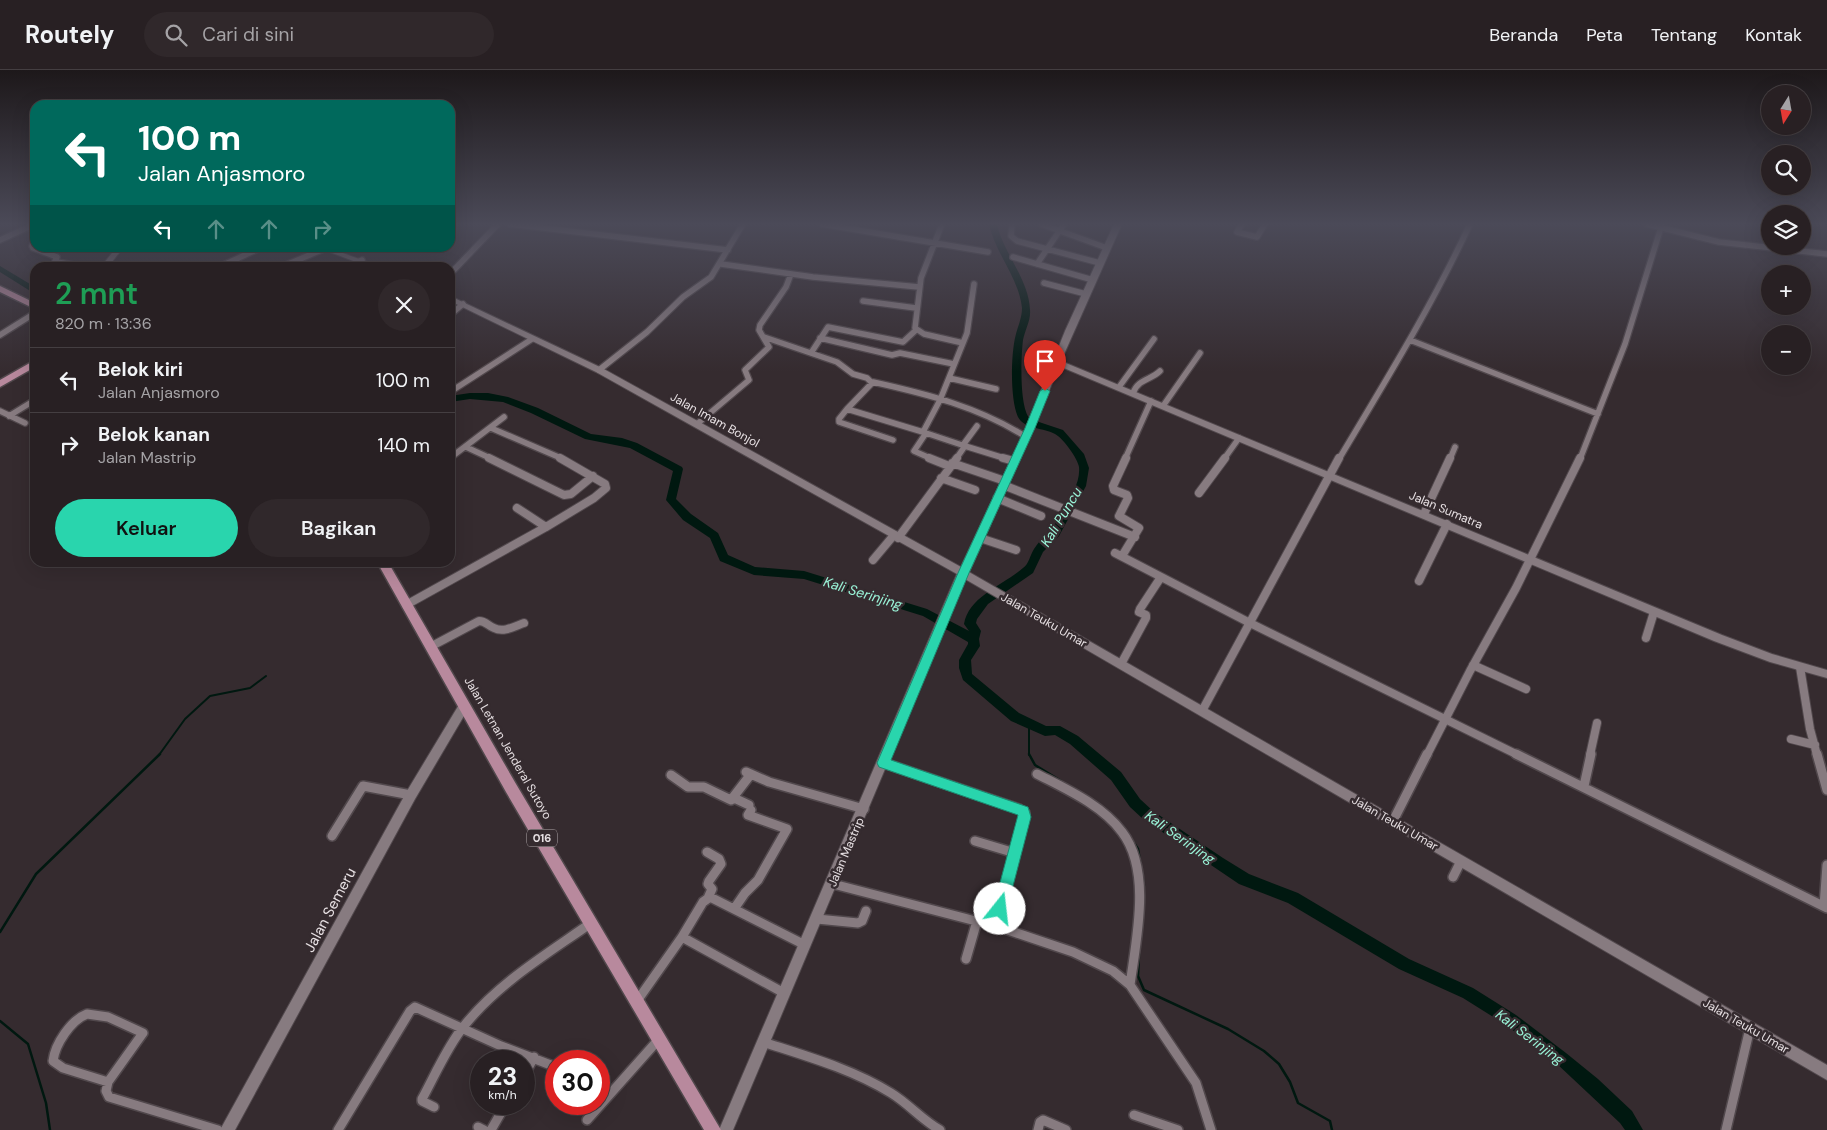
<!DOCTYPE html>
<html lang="id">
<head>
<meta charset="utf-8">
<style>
  :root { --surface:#282023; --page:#30282b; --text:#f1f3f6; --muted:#a5a3a6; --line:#443e41; --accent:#29d5ad }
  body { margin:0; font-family:"DM Sans",sans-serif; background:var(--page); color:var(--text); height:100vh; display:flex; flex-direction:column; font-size:19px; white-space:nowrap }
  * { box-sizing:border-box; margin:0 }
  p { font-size:16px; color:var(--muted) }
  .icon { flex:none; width:28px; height:28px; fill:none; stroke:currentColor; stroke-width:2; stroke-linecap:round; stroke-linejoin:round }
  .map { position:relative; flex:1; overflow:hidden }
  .sheet { position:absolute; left:30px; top:192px; width:425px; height:305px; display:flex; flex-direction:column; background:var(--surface); border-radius:15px; box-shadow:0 5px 20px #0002,0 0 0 1px var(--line) }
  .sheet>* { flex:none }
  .banner { position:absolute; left:30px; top:30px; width:425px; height:152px; border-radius:15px; box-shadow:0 5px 20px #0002,0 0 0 1px var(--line); background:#00695c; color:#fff; overflow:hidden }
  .needle { width:32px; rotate:191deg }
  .controls { position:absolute; left:1761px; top:15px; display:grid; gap:10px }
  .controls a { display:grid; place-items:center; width:50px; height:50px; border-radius:50%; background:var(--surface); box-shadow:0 5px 20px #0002,0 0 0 1px var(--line); font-size:25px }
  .speed { position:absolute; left:470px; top:980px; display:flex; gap:10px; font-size:25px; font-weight:700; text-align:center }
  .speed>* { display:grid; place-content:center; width:65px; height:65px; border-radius:50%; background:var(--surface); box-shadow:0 5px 20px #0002,0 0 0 1px var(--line); line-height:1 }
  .speed small { font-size:12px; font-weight:400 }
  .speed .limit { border:8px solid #d22; background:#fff; color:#111 }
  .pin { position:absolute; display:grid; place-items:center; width:42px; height:42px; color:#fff; margin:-51px -21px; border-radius:50% 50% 50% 0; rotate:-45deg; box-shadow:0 0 5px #0007 }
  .pin .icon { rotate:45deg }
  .me { position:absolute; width:55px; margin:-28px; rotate:16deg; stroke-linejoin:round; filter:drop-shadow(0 0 4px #0008) }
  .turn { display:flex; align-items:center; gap:18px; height:105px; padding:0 25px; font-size:22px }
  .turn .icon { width:65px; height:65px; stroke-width:2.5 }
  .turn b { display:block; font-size:35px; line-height:42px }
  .lanes { display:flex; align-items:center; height:48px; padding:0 25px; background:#0003; justify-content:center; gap:25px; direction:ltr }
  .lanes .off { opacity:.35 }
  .round { display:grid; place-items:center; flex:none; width:52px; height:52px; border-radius:26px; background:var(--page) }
  .head { display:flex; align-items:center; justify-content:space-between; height:85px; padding:0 25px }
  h1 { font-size:30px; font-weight:600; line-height:38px; color:#1e9e55 }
  .button { display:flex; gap:10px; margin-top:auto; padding:10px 25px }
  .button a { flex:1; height:58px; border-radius:30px; background:var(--accent); color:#111; font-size:20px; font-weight:600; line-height:58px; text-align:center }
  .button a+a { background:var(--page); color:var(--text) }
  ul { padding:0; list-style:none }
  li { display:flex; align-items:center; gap:15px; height:65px; padding:0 25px; border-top:1px solid var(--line) }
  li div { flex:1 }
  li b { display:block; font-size:19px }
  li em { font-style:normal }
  header { display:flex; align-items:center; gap:30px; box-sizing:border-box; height:70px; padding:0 25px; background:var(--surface); border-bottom:1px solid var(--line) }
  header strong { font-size:24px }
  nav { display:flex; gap:28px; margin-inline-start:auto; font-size:18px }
  .search { width:350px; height:45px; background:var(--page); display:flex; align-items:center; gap:12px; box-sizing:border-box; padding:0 18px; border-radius:28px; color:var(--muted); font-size:19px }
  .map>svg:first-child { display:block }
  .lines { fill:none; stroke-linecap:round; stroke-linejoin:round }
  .stream-far1 { stroke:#001810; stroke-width:2 }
  .stream { stroke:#001810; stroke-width:2.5 }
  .river { fill:#001810; fill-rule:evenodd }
  .street-far2-casing { stroke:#51484c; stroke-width:8 }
  .street-far1-casing { stroke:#51484c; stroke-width:10 }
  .street-casing { stroke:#51484c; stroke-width:12 }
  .secondary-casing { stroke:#51484c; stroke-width:2 }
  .primary-casing { stroke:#51484c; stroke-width:3 }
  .street-far2 { stroke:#877b80; stroke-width:5.5 }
  .street-far1 { stroke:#877b80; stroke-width:8 }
  .street { stroke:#877b80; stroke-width:9 }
  .secondary { fill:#877b80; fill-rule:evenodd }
  .primary { fill:#b8899d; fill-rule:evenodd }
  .route { fill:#29d5ad; stroke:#1b8a70 }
  .labels { text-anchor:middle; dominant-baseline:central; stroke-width:5; stroke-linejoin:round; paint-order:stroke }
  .shield { fill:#352b2f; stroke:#b2aaad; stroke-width:1 }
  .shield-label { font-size:11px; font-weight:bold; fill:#e7e0e3 }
  .street-label { font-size:12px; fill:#e7e0e3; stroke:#352b2f }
  .water-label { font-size:14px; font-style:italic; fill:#9af4d8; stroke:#352b2f }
  .near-street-label { font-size:15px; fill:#e7e0e3; stroke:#352b2f }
</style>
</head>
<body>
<header>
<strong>Routely</strong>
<div class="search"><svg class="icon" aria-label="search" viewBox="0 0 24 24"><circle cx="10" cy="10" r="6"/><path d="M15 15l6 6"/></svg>Cari di sini</div>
<nav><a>Beranda</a><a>Peta</a><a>Tentang</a><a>Kontak</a></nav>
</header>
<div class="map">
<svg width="1827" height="1060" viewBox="0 0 1827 1060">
  <rect width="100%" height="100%" fill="#352b2f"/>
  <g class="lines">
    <path class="stream-far1" d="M159,685L185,649L210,626L250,618L266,606
      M1029,685V654"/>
    <path class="stream" d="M1029,684L1035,695L1061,711
      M1126,761L1138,779L1144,815
      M0,862L36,804L160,684
      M1139,884L1138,906L1144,920L1228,959L1264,981L1279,994L1290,1012L1298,1033L1330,1051L1332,1060
      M0,951L28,974L46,1033L50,1060"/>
    <path class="river" d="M989,154H997C1003,183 1029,209 1030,240C1031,250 1025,260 1023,270C1021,286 1019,337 1030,349L1063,360L1084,384L1089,398L1086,416L1059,466L1043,482L1033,503L988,534L977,549L976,553L981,561L979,569L980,576L971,590L972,604L1019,643L1046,656H1060L1078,666L1121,702L1140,729L1153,741L1223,788L1249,804L1298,823L1409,889L1473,918L1516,945L1566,983L1598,1009L1632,1041L1643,1060H1625L1620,1053L1556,993L1506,955L1463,928L1399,899L1288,833L1239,814L1143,749L1130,737L1111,710L1070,674L1055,665L1045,666L1011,651L963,610L959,598V590L968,574V572L923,546L804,509L754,505L720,491L710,468L683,450L666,430L673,401L630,378L585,369L531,343L503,332L470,329L450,332V326L470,323H488L508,327L538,338L591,364L622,368L637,373L682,397L683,399L676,429L691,444L718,463L728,485L755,497L804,501L927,539L969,561L964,554C969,526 1004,515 1023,498C1029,494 1030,485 1034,479C1040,469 1050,463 1056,452C1064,437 1081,416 1079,397C1078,389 1063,368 1055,364C1045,358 1024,359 1018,347C1010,329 1011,287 1015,268C1017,258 1022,249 1022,238C1019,208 995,183 989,154Z
      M0,196L35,217V224L0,202Z"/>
    <defs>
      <path id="street-far2" d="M510,154L728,180
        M822,154L988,182
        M942,154L921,208L915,258L924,264L963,273L940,330L923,362L965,376L956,389
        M1012,154L1011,166L1017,171L1100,193
        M1041,154L1107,178
        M1242,154L1237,162L1257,167L1265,154
        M1647,154L1719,172L1827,184
        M0,170L35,154
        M35,171L32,176L33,178L57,187L55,191L57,192L73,195H105
        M1013,187L1093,210
        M721,194L813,207L919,217
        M1037,194L1064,154
        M286,195L326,178
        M217,198L260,178
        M345,198L362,190
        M450,204L498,154
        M1044,213L1086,224
        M863,231L916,238
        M450,245L463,234
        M0,265L35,243
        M764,267L837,292L853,304L867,308L871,312
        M820,268L892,285L900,283L954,294
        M1410,270L1598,344
        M963,273L967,263L974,214
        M811,283L828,257L903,272L916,260
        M599,300L647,262L683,227L711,207L743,154
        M949,308L996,319
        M1119,317L1154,269
        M450,322L532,269
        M1133,323C1138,309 1151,310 1160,301
        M1163,336L1200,283
        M847,339L839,349V352L893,370
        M0,341L25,353
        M9,346L35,330
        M697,354L749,310L745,300L769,277L759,260L760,255L786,217L791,204
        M491,358L563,389
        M923,362L847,339L873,312C927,324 979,337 1026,367
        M926,363L914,381L932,389
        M963,375L977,356
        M965,376L1007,389
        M466,377L492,389
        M450,388L504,347
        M1125,389L1151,331
        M1224,389L1239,368
        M1339,389C1385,312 1432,236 1470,154
        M1450,389L1455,377
        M1580,389L1625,274L1662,154"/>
      <path id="street-far1" d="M489,388L564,425L571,424L593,406
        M929,388L949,396
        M1003,388L1014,391
        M952,393L1005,411
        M941,408L975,420
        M1003,415L1135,467
        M1199,423L1225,388
        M997,428L1041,446
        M517,438L546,457
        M1424,444L1450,388
        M898,468L957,388
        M980,468L1016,480
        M1115,483L1250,553L1518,685
        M1122,486L1139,458L1119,446L1128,428L1127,425L1114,420L1113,416L1126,388
        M873,490L894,465
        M1419,511L1447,454
        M406,535L546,457L594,428L606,418L605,414L560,388
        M1646,568L1654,542
        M430,577L479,551C486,551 488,556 494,558C504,563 515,556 524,553
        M1121,594L1146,548V545L1139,542L1140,539L1161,507
        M1473,595L1526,619
        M1800,597L1810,659L1817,685
        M1202,641L1339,388
        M1791,669L1815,675
        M1427,685L1470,601L1516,518L1580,388
        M1590,685L1597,653"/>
      <path id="street" d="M1516,684L1827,838
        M1817,684L1827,720
        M884,693L1019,739L1025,743L995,856
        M746,702L769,712L864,739
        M1037,704C1066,719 1102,735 1122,762C1152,801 1136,870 1130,915
        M671,705L688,717H704L731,730L751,704
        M1584,716L1591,684
        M734,728L749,735
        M1393,751L1427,684
        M332,766L363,716L411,725
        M975,771L1015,783
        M707,782L719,789L721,794L709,811L708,814L712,819L708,828
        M1453,807L1461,791
        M833,814L999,857L1073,882L1113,901L1130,915L1196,1013L1211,1060
        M1824,836L1827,795
        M734,839L745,823L758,810L787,759L748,745L751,740
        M817,849L858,853L862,851L866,841
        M682,867L703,832L710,827L805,875
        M966,889L977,851
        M637,931L682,867L784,923
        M87,944L108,947L143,963L108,1012L63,998L53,991C55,974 71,950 87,944Z
        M763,972C806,986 852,999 891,1023C909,1034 922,1050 940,1060
        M524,1006L534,987
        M108,1012L106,1021L109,1027L218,1060
        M434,1037L422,1031V1029C434,1007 448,975 464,956C498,913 547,884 591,853
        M1134,1045L1178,1060
        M587,1050L659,969
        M478,1057L484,1060
        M338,1060L410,941L415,937L501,976L556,997
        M491,1060L506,1034
        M1038,1060L1040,1052L1043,1050L1066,1060
        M1726,1060L1750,958"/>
      <path id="secondary" d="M1114,154H1122L1061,291L1722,565L1772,584L1827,600V608L1770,592L1714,571L1059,296L1034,358L969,502L1827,995V1010L965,509L733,1060H719L957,504L596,302L450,231V226L602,298L961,497L1026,358L1065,261Z
        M116,178H123L107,198H100Z
        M319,178H329L384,198H372Z
        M464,631L468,633L469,636L468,639L415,729L235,1060H220L407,721L460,633Z"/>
      <path id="primary" d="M0,216L35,233V239L0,222Z
        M35,290V297L0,317V310Z
        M377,492H388L516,714L721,1060H704L506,722Z"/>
    </defs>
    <use href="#street-far2" class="street-far2-casing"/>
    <use href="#street-far1" class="street-far1-casing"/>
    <use href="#street" class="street-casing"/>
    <use href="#secondary" class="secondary-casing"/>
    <use href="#primary" class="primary-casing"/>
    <use href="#street-far2" class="street-far2"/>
    <use href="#street-far1" class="street-far1"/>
    <use href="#street" class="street"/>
    <use href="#secondary" class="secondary"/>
    <use href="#primary" class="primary"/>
  </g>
  <linearGradient id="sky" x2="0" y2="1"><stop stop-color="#1d181a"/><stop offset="0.51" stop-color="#4b4a58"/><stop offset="1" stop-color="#4b4a58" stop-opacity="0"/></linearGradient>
  <rect width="1827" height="302" fill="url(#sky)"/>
  <path class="route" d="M1045,318L1050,321L1035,358L969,503L891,690L1028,737L1031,747L1007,839L1005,844L1000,846L995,844L993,839L1018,745L879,697L877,693L958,503L1025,358L1040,321Z"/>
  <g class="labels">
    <rect class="shield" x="527" y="759.5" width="30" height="17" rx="4"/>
    <g class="shield-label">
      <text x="542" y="768">016</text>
    </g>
    <g class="street-label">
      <text transform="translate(715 350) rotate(29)">Jalan Imam Bonjol</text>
      <text transform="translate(1446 440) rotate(23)">Jalan Sumatra</text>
      <text transform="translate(1044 550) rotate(30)">Jalan Teuku Umar</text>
      <text transform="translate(508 678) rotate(60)">Jalan Letnan Jenderal Sutoyo</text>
      <text transform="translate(1395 753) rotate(30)">Jalan Teuku Umar</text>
      <text transform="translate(846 782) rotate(-67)">Jalan Mastrip</text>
      <text transform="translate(1746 956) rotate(30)">Jalan Teuku Umar</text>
    </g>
    <g class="water-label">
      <text transform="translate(1061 447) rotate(-59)">Kali Puncu</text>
      <text transform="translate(863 523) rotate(17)">Kali Serinjing</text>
      <text transform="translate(1180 767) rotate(35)">Kali Serinjing</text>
      <text transform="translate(1530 967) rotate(37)">Kali Serinjing</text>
    </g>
    <g class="near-street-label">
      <text transform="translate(330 840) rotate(-62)">Jalan Semeru</text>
    </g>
  </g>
</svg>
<div class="controls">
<a><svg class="needle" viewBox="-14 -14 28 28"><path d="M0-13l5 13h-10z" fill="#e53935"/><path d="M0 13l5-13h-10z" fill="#a5a3a6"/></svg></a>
<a><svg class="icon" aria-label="search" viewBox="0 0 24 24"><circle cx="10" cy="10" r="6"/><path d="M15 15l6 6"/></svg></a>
<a><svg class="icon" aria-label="layers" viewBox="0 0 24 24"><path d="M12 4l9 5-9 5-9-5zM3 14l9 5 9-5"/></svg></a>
<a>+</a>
<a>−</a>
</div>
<div class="speed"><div>23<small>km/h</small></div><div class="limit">30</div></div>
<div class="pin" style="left:1045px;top:321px;background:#d93025"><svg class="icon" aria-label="arrive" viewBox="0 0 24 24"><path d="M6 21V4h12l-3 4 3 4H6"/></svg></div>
<svg class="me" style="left:1000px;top:839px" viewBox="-20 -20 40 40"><circle r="19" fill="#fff"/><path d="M0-13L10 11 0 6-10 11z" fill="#29d5ad"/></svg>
<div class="banner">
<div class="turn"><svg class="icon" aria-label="left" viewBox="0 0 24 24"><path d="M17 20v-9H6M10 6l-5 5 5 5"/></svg><div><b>100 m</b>Jalan Anjasmoro</div></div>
<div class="lanes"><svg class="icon" aria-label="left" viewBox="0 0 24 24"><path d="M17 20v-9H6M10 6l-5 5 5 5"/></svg><svg class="icon off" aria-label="ahead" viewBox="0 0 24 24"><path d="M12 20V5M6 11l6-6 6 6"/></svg><svg class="icon off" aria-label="ahead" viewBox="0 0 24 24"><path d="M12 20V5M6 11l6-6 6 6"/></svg><svg class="icon off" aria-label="right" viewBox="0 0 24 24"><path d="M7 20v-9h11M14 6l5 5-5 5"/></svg></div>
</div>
<section class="sheet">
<div class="head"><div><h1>2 mnt</h1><p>820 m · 13:36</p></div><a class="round"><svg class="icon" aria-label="close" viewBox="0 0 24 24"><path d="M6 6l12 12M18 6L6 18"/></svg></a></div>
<ul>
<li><svg class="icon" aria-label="left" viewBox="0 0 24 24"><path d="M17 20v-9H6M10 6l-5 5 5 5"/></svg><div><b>Belok kiri</b><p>Jalan Anjasmoro</p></div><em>100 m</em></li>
<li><svg class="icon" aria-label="right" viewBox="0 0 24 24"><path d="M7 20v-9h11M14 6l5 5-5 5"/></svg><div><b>Belok kanan</b><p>Jalan Mastrip</p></div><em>140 m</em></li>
</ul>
<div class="button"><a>Keluar</a><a>Bagikan</a></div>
</section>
</div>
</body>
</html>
